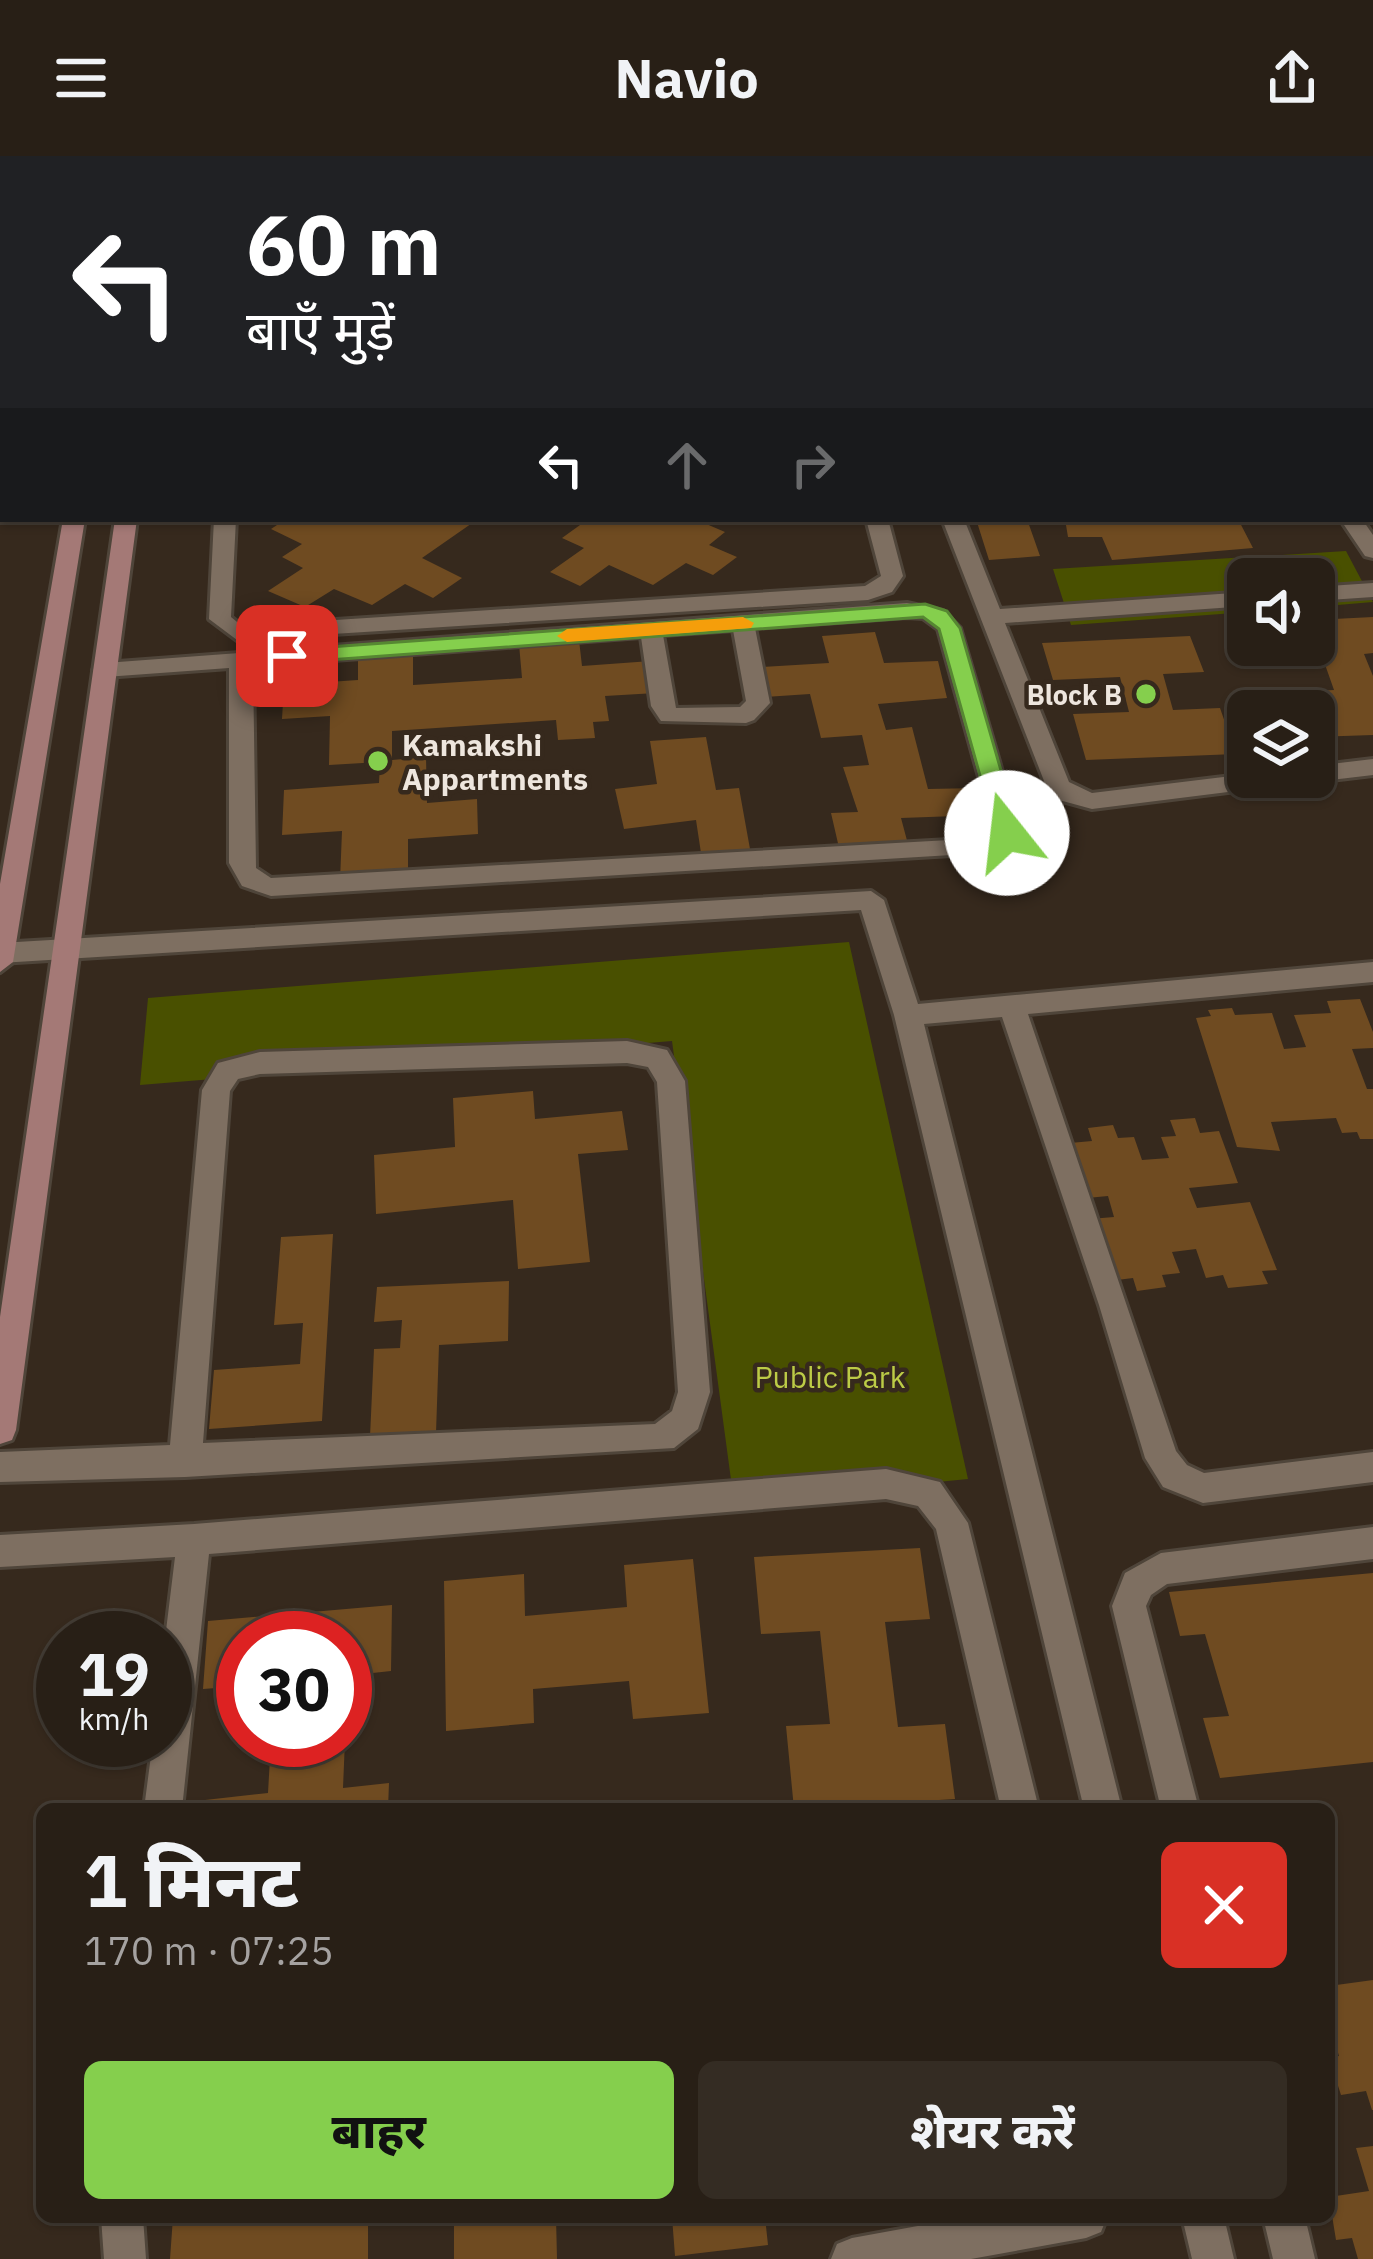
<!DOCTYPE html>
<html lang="hi">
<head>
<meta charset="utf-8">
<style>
  :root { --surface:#281f16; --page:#342c23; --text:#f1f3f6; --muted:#a5a2a1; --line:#443d35; --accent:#85cf4d }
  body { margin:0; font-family:"IBM Plex Sans","Noto Sans Devanagari",sans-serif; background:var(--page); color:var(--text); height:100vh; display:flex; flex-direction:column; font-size:45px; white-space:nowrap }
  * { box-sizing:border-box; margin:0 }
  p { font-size:39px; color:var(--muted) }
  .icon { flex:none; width:66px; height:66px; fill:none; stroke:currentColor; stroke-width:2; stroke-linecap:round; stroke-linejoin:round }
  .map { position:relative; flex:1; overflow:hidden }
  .drawer { position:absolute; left:36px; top:1647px; width:1299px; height:420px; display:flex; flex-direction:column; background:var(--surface); border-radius:18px; box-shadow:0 3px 9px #0004,0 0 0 3px var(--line) }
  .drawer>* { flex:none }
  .guide { position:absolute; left:0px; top:0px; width:1374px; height:366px; box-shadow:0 3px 9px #0004,0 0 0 3px var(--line); background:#202124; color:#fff; overflow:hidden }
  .buttons { position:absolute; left:1227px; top:402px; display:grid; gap:24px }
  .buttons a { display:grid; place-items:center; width:108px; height:108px; border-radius:18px; background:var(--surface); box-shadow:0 3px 9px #0004,0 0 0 3px var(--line); font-size:60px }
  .speed { position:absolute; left:36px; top:1455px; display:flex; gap:24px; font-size:60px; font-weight:700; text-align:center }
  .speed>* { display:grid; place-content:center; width:156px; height:156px; border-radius:50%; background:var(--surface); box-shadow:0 3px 9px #0004,0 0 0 3px var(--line); line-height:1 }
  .speed small { font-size:30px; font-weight:400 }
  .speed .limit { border:18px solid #d22; background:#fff; color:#111 }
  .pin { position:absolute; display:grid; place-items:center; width:102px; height:102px; color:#fff; margin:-51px; border-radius:24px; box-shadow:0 6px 18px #0006 }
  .me { position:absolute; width:132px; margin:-66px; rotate:344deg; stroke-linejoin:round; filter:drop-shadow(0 0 9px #0008) }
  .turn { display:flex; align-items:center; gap:42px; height:252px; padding:0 48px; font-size:54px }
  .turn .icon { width:156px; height:156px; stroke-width:2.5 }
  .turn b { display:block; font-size:84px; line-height:102px }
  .lanes { display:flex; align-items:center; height:114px; padding:0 48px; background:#0003; justify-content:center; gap:60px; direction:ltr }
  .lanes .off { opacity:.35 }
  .round { display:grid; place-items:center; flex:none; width:126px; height:126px; border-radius:18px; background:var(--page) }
  .summary { display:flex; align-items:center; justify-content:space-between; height:204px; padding:0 48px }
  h1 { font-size:72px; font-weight:800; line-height:90px }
  .button { display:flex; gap:24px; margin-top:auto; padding:24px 48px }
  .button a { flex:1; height:138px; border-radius:18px; background:var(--accent); color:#111; font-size:48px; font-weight:800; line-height:138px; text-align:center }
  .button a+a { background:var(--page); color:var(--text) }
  header { display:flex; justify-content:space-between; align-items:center; height:156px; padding:0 48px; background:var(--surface); font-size:54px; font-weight:800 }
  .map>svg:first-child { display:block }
  .green { fill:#495000 }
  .building { fill:#6f4b21 }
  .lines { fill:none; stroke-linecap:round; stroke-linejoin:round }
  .street-casing { stroke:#4f453a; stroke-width:6 }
  .secondary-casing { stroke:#4f453a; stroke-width:6 }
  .street { fill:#7e6f61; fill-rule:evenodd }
  .secondary { fill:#a47976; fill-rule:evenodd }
  .route { fill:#85cf4d; stroke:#568732; stroke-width:3 }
  .slow { fill:#f59e0b }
  .poi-dot { fill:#85cf4d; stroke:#36291d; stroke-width:4.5 }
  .labels { text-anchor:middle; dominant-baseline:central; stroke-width:9; stroke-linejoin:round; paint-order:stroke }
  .far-poi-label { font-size:27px; font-weight:bold; fill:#eee6de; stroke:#36291d; text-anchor:end }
  .poi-label { font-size:30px; font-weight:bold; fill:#eee6de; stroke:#36291d; text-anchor:start }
  .park-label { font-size:30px; fill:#bccb46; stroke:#36291d }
</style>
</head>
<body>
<header><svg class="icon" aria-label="menu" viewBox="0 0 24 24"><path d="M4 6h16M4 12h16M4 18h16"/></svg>Navio<svg class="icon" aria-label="share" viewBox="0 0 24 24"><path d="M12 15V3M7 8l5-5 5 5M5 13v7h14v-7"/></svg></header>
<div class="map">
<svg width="1373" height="2103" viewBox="0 0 1373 2103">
  <rect width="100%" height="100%" fill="#36291d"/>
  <path class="green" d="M1346,395L1373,446L1314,451V423H1248V456L1071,469L1053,413Z
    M849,786L968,1323L734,1346L672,885L140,929L148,842Z"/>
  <path class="building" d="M286,363L332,367L338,363H478L422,402L462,422L433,442L405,428L372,449L334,433L305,451L268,435L303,412L282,401L302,388L271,373Z
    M568,363H709L704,367L725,376L709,389L737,401L713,419L686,407L653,429L609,409L580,430L550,416L584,392L562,382L580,369Z
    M976,363H1027L1040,400L989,404Z
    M1065,363H1098L1099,367L1238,363L1253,392L1112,404L1102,381H1068Z
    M1373,461V497L1364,498L1373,520V579L1314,581V555H1287L1279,537L1334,534L1322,500L1256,503L1250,489H1314V464Z
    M875,476L884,507L938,505L947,542L878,548L886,574L912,571L928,633L979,632L984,659L901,662L909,692L840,696L831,657L858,656L843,611L869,609L862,579L821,582L810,538L765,541L760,511L829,507L822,480Z
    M1190,480L1204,516L1163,518L1173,554L1220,552L1236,598L1086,604L1073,558L1129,556L1120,521L1053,524L1042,487Z
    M579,484L582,510L651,505L656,537L605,540L609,565L593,566L595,582L558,584L556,564L392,575V604L426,601L427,647L477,643L478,678L408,683V720L340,725L342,675L282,679L284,634L379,627L380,606L329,609L330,560L282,563L284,529L358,524V499L413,495V529L522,522L519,488Z
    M706,581L716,634L739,632L750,693L701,697L696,664L624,673L615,633L657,628L650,585Z
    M1360,843L1373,876V892L1352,893L1367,933H1373V983H1360L1357,976L1342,977L1336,962L1271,966L1280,995L1237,991L1196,862L1211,860L1208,854L1232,852L1235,859L1272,857L1284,893L1306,891L1294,859L1331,857L1327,845Z
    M533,935L535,963L622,955L628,994L578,998L590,1106L518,1113L513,1044L376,1058L374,999L455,991L453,942Z
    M1195,962L1200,977L1219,975L1238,1027L1189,1032L1197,1052L1250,1046L1277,1114L1262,1115L1268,1128L1228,1132L1223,1119L1206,1122L1196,1093L1172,1096L1180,1117L1162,1119L1166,1131L1137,1135L1133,1122L1109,1125L1090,1063L1114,1061L1108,1040L1087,1042L1070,987L1092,985L1088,972L1113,969L1118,982L1134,981L1142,1004L1169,1002L1161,981L1176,980L1170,964Z
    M333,1078L322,1265L209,1273L214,1214L300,1208L303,1167L274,1169L281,1081Z
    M509,1125L508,1185L439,1189L436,1277L370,1281L374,1193L400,1192L402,1164L374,1166L377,1131Z
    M920,1392L930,1463L885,1466L898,1571L945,1568L955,1643L794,1653L786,1570L830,1568L820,1475L761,1478L754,1401Z
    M693,1403L709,1557L633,1563L629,1525L533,1533L534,1567L446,1575L444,1425L524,1418L525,1460L627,1451L624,1409Z
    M1373,1417V1606L1220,1622L1203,1562L1229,1560L1205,1478L1180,1480L1169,1436Z
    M392,1449L391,1515L345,1520V1482H243V1530L203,1533L208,1465Z
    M271,1584H345L343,1632L389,1627L388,1653H205V1644L268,1637Z
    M1373,1824V1954H1372L1366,1935L1341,1939L1329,1902L1339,1900L1329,1867V1830Z
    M1373,1990V2103H1358L1352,2082L1336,2084L1329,2041L1369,2035L1356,1992Z
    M173,2061H368V2103H170Z
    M454,2061H556L557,2103H454Z
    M672,2061H765L768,2089L675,2100Z"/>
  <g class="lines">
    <defs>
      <path id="street" d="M151,0H169V3H151Z
        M747,0H765L766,3H748Z
        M1050,0H1126L1048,3Z
        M1234,0H1252L1254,3H1236Z
        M0,168H3V180H0Z
        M1371,175L1373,176V190L1371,189Z
        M214,363H236L231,461L242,470L865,430L881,420L866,363H888L903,420L892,436L868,444L237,484L209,463Z
        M942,363H964L1000,453L1248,436V450L1005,467L1069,626L1092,637L1248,618L1302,621L1299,627L1092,653L1059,644L1046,630Z
        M1340,363H1362L1373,379V402L1365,400Z
        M1373,427V441L1314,445V431Z
        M907,447L943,455L960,472L1020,677L1001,696L271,740L242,730L229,707V512L105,521L93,514L105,507ZM907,461L923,462L938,473L994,675L985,682L271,722L256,712L253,510L641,481L651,550L661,565L746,567L754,564L770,547L755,472ZM733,474L746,545L740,551L676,552L663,479Z
        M1373,603V619L1314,626L1304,621H1314V610Z
        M871,735L884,744L918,848L1373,806V826L1028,858L1176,1295L1187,1309L1204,1317L1373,1296V1326L1203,1347L1163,1331L1145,1302L1099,1149L1002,861L924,868L1122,1653H1084L894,859L861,754L0,807V787Z
        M627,885L667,894L685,925L710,1236L698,1273L674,1292L185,1321L0,1326V1296L170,1289L202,934L218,907L260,896ZM627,907L648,911L657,926L678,1236L672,1255L655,1268L203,1287L230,935L238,923L260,918Z
        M886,1313L940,1326L968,1367L1039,1653H1001L936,1373L918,1350L886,1343L209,1398L182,1653H144L153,1584H165V1483L175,1401L0,1411V1379L194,1368Z
        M1373,1371V1403L1167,1428L1151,1439L1146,1450L1199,1653H1161L1112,1450L1125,1417L1161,1397Z
        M101,2061H143L146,2103H104Z
        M967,2061H1107L1101,2076L1086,2082L971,2103H831L837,2088L852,2082Z
        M1182,2061H1224L1234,2103H1192Z
        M1263,2061H1305L1315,2103H1273Z"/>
      <path id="secondary" d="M1299,0H1318L1320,3H1302Z
        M1362,0H1373V7L1371,3Z
        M1371,86H1373V99H1371Z
        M1371,133H1373V145H1371Z
        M1371,162H1373V174H1371Z
        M0,222H3V234H0Z
        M0,245H3V257H0Z
        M63,363H85L13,806L0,816V728Z
        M115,363H137L16,1274L12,1284L0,1288V1161Z"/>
    </defs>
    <use href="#street" class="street-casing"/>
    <use href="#secondary" class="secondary-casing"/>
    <use href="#street" class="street"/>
    <use href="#secondary" class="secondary"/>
  </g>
  <path class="route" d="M925,448L947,455L960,472L1019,677L1015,682H999L996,677L939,473L923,461L287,507L276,500L287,494Z"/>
  <path class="slow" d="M743,461L754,467L751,472L567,486L557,480L567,473Z"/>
  <g class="poi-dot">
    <circle cx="1146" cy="538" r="12"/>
    <circle cx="378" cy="605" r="12"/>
  </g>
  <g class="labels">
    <g class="far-poi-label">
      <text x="1122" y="538">Block B</text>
    </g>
    <g class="poi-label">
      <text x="402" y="588">Kamakshi<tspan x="402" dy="34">Appartments</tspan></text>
    </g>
    <g class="park-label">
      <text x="830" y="1220">Public Park</text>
    </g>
  </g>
</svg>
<div class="buttons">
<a><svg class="icon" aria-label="sound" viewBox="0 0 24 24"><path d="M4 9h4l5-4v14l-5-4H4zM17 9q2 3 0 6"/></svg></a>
<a><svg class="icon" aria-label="layers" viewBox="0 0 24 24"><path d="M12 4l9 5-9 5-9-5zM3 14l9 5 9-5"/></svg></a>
</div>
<div class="speed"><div>19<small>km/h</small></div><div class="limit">30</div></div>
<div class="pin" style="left:287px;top:500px;background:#d93025"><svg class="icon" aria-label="arrive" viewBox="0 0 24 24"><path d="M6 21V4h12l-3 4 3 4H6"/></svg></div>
<svg class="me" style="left:1007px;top:677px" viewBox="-20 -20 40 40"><circle r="19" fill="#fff"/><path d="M0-13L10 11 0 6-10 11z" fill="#85cf4d"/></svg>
<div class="guide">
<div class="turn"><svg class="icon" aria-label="left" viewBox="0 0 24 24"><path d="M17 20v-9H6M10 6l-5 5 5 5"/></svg><div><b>60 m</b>बाएँ मुड़ें</div></div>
<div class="lanes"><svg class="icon" aria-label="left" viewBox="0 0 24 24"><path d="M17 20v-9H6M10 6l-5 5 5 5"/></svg><svg class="icon off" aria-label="ahead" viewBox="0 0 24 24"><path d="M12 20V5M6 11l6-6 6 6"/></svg><svg class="icon off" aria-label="right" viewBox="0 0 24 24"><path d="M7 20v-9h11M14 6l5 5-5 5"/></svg></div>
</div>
<section class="drawer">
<div class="summary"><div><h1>1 मिनट</h1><p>170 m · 07:25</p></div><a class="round" style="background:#d93025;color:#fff"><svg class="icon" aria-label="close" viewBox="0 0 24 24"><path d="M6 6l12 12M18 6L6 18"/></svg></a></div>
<div class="button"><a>बाहर</a><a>शेयर करें</a></div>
</section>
</div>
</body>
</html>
